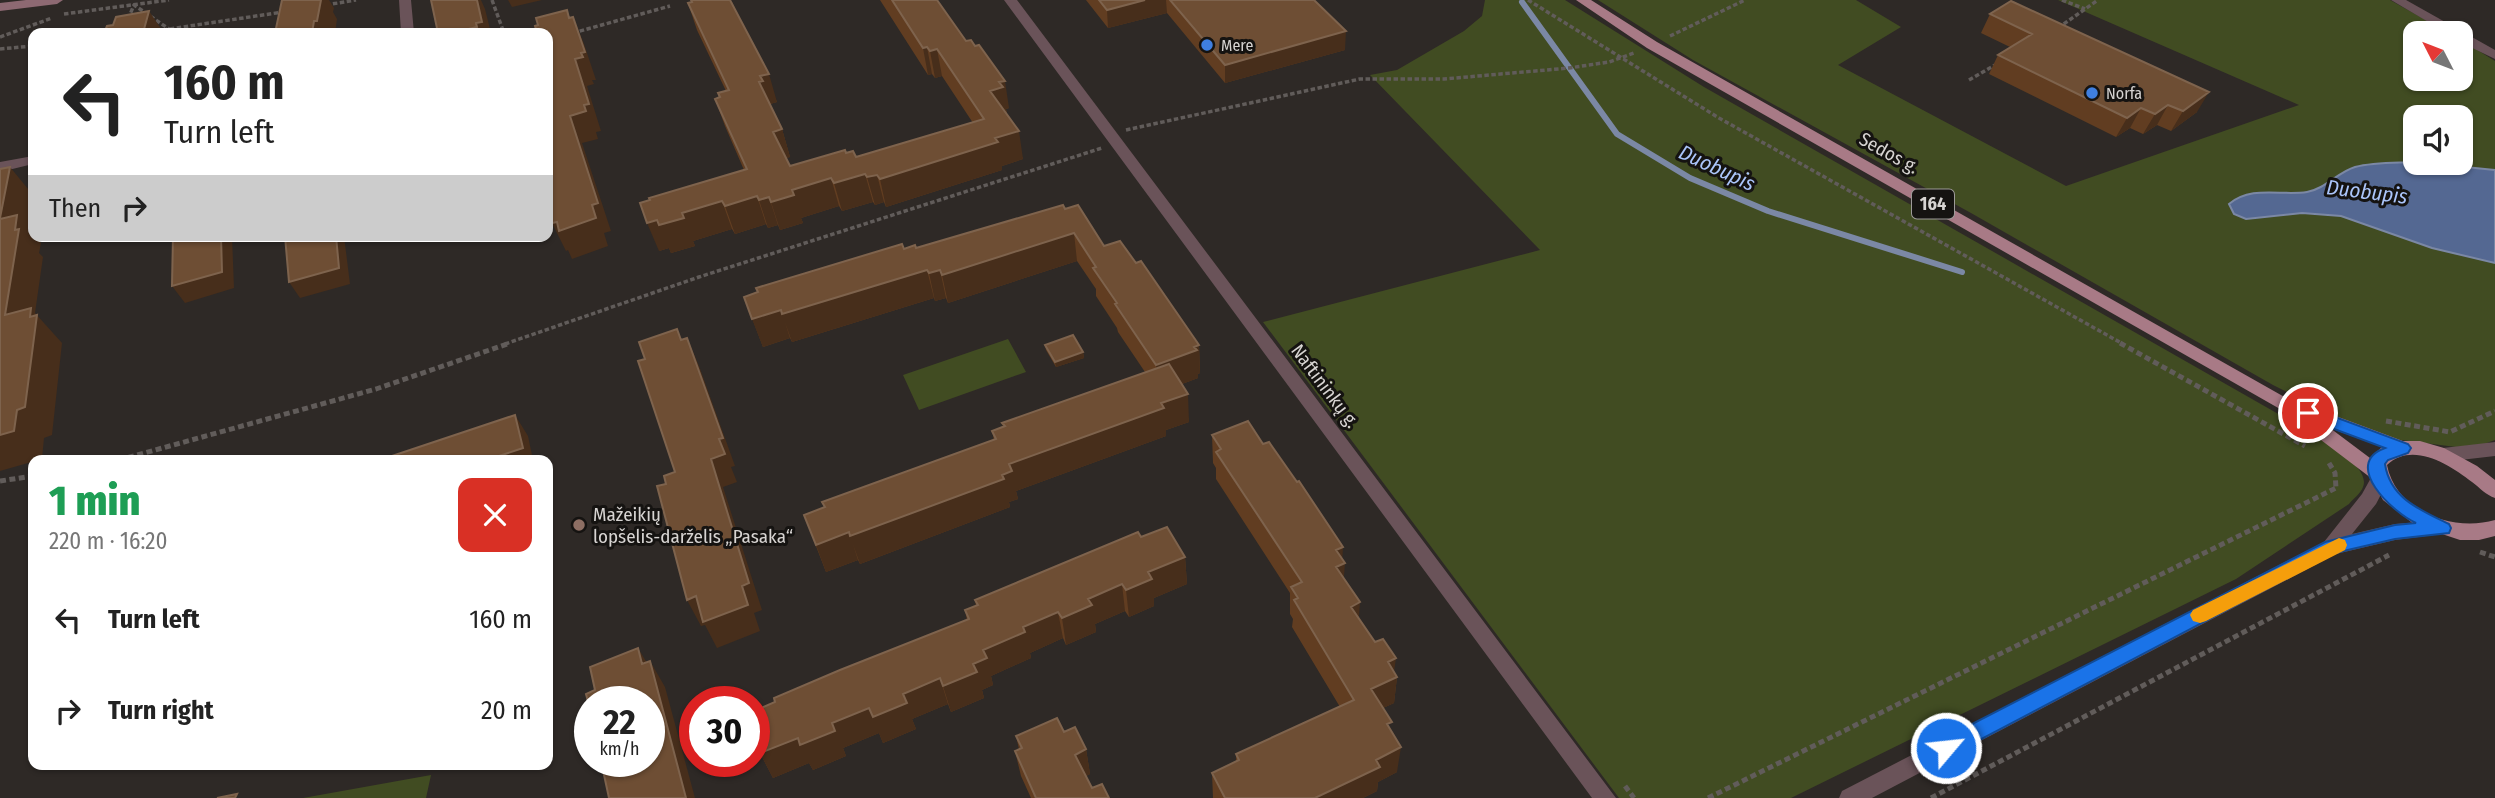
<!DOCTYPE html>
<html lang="en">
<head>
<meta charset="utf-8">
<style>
  :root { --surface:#fff; --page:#f6f6f6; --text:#222; --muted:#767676 }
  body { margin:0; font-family:"Fira Sans Condensed",sans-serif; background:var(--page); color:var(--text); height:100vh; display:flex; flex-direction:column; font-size:26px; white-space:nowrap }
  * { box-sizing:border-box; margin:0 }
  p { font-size:23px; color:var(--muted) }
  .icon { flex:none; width:38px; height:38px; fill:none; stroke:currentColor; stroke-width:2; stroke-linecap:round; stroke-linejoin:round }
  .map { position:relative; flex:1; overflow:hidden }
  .side { position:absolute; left:28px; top:455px; width:525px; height:315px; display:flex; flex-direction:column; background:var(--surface); border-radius:14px; box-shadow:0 2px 5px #0004 }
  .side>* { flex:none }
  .hud { position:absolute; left:28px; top:28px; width:525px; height:214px; border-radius:14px; box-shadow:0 2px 5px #0004; background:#fff; color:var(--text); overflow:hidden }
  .needle { width:46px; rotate:312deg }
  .fabs { position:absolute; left:2403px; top:21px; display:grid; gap:14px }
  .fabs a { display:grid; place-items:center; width:70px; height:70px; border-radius:14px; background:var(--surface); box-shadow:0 2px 5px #0004; font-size:35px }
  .speed { position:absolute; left:574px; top:686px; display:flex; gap:14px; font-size:35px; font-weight:700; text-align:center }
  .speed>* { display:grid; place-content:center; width:91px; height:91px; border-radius:50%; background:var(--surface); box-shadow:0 2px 5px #0004; line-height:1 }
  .speed small { font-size:18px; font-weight:400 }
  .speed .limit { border:10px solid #d22; background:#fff; color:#111 }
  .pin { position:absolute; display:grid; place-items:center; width:60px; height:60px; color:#fff; margin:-30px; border:4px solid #fff; border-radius:50%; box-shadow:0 2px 7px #0007 }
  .me { position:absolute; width:77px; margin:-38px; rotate:62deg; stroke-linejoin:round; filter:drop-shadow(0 0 5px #0008) }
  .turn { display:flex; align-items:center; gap:24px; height:147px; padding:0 21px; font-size:32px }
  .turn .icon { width:91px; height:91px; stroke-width:2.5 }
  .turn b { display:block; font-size:49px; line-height:60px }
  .then { display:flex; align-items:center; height:66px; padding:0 21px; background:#0003; gap:14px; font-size:26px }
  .round { display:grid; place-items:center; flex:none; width:74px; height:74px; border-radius:14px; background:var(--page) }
  .summary { display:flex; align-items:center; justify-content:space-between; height:119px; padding:0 21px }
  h1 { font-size:42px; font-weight:800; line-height:52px; color:#1e9e55 }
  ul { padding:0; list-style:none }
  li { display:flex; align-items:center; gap:21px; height:91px; padding:0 21px }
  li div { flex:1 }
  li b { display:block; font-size:26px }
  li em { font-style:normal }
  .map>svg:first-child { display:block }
  .green { fill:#414c22; fill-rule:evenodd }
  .water { fill:#546892; stroke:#7b88a5; stroke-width:2 }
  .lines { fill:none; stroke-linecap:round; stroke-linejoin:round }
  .stream { stroke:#7b88a5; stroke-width:6 }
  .path-far1 { stroke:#615c5a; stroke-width:3.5; stroke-dasharray:4.5 2.5; stroke-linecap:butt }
  .path { stroke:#615c5a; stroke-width:5; stroke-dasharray:6 3.5; stroke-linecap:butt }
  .minor { fill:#6a5359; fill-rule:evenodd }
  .secondary { fill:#8d6972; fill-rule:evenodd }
  .primary { fill:#a87a86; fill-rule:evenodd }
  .wall { fill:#613d21 }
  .shaded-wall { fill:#472e1b }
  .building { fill:#6e4e34; stroke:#7e634d; stroke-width:2 }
  .route { fill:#1a73e8; stroke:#114b97; stroke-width:2 }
  .slow { fill:#f59e0b }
  .shop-dot { fill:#3f7fe0; stroke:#151311; stroke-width:2.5 }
  .education-dot { fill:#8d6e63; stroke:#151311; stroke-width:2.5 }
  .labels { text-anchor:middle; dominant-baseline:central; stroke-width:6; stroke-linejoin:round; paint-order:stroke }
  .far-poi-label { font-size:16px; fill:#d7d4d2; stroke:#151311; text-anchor:start }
  .shield { fill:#151311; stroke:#9d9a98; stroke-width:2 }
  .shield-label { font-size:18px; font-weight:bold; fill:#d7d4d2 }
  .street-label { font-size:19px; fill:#d7d4d2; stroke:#151311 }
  .poi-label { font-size:19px; fill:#d7d4d2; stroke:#151311; text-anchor:start }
  .water-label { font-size:21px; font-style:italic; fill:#abc5fa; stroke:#151311 }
</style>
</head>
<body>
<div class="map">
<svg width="2495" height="798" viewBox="0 0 2495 798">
  <rect width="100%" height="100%" fill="#2e2926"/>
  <path class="green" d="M1485,0H1565L1704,87L2317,436C2329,445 2371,468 2363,487C2361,493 2353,499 2349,504L2236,579L1791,798H1619L1263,322L1540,250L1370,75L1397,70L1464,31L1482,16Z
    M1598,0H1856L1901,27L1838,65L2066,186L2299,105L2058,0H2390L2449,33H2415V79H2460L2461,40L2495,61V440L2484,444L2456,447L2393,439L2340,418L2273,385L1971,213L1693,60ZM2415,117H2460V163H2415Z
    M1008,339L1026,372L919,410L903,375Z
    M431,775L426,798H303Z"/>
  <path class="water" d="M2415,162L2495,170V263L2432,248L2341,216L2302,213L2246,219L2234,214L2229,204C2252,185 2280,196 2307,192C2325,189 2338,172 2355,167C2374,162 2396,163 2415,162Z"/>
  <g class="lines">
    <path class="stream" d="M1522,2L1617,134L1690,178L1768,211L1962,272"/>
    <path class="path-far1" d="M492,0L504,33
      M1528,0L1719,118L2123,344
      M2062,0L2085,9
      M326,5L356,0
      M64,14L169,0
      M128,19L134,5L169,29
      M2058,28L2098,0
      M156,31L283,12
      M573,33L670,6
      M1670,36L1745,0
      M0,37L52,18
      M0,49L33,46
      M1969,80L1997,64
      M1126,130L1360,79H1444L1569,68L1609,62L1634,53
      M505,344L699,277L1102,148"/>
    <path class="path" d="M2120,343L2305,446
      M2386,421L2450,432L2495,411
      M119,460L376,389L510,343
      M2329,463L2335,473L2336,488
      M0,481L33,476
      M2480,552L2495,557
      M1625,786L1634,798
      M1708,798L2336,488
      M1931,798L2389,555"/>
    <path class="minor" d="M399,0H411L414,33H401Z
      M1004,0H1017L1616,798H1592Z
      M2391,0H2406L2495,50V59L2460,42V33H2447Z
      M33,156V164L0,172V162Z
      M2495,442V456L2443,462L2437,460L2434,455L2437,450L2443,448Z
      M2379,474L2386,476L2388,481L2376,504L2352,534L2395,524L2443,520L2450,523L2453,528L2450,533L2395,540L2336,554L1872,798H1839L1842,791L2324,542L2362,494L2372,476Z"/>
    <path class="secondary" d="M26,0H63L57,4L0,11V3Z"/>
    <path class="primary" d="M1576,0H1591L1657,42L2304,408L2309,406L2403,441H2420L2444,448L2477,466L2495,480V498C2486,495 2480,488 2472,482C2449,464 2412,441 2387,465C2396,512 2453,532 2495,520V536L2479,540H2460L2415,525L2383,500L2371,478L2280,409L1647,48ZM2330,428L2382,447L2370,458Z"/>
  </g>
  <path class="wall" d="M880,0H937L1009,108L1006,109L1007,114L1023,159L1002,166V170L886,207L884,202L875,205L873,202L842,211L839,206L801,218L803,223L780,230L778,225L768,228L766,224L735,234L732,229L693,241L695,246L671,253L669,248L659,251L744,170L725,126L715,99L719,98L718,93L726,91L697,30L688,3L732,2L777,102L770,104L782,129L790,157L786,158L790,166L846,153L856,157L973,123L942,76L935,78L932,74L928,75Z
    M1086,0H1314L1345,50L1225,83L1167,13L1108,28Z
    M1990,14L2197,112L2171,131L2157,125L2143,134L2130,128L2116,137L1989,74L1998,55L2010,47L1981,33Z
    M1065,209L1104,246L1136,263L1199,345L1200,373L1198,374V378L1182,384L1189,422L1166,430V436L1016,491L1018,499L1009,502L1010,507L860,564L858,560L826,572L804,515L994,440L992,431L1003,427L1002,423L1145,372L1118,332L1117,328L1096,296V289L1077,261L948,303L946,298L935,301L934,298L792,342L790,338L763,347L744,297L904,249L916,248Z
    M1045,345L1083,352L1084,358L1056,367L1046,350Z
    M1212,435L1342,558L1344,578L1359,618L1397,677L1394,703L1383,708L1390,730L1397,772L1378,782L1377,791L1363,798H1213L1212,773L1236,762V754L1340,707L1292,627L1293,619L1290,614V593L1216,479V468L1213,463Z
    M1141,537L1185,557L1187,584L1154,598V606L1129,617L1125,611L1095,624L1096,632L1066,645L1063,638L1030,653L1031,658L991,676L993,685L982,690L984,698L951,712L948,704L912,719L916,729L883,743L879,733L843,748L846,756L813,770L809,763L773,778L760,753L967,620L965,610L976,606L975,600Z
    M1064,732L1086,749L1090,774L1086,776L1092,788L1109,798H1031L1021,776L1015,751L1019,749L1016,736Z"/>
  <path class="shaded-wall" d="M321,0H329L334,8L333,12L337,19L335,33H312L314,21Z
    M477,0H481L485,9L491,33H451L476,23Z
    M508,0H542L512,7Z
    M1145,0H1166L1167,13L1108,28L1107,10Z
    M149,11L164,33H143Z
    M573,17L584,44L596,80H592L594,84L587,86L601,131L596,132L598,139L582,143L611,231L604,233L608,246L572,259L568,250L566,251L552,223L592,205L570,116L584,105L575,59Z
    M1346,31L1345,50L1225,83V65Z
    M927,47L932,74L928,75L923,48Z
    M937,49L942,76L935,78L930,51Z
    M769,74L777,102L770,104L759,82L760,76Z
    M1005,81L1009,108L1006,109L1007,115L990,91L999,82Z
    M2209,92L2197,112L2171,131L2183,111Z
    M2168,105L2157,125L2143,134L2155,114Z
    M2141,108L2130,128L2116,137L2127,118Z
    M782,129L790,157L781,159L773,132Z
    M1019,131L1023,159L1002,166V170L886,207L880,179L995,138Z
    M10,167L33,195L28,227L33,234V236H35L41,243L39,253L43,257L35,313L62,343L52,435L44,438L42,459L0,471V435L5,315L0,216Z
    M865,174L873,202L842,211L834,183Z
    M877,175L884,202L875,205L867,177Z
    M831,178L839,206L801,218L803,223L780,230L771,202L792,190Z
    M757,196L766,224L735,234L725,206Z
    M769,197L778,225L768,228L759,200Z
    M722,201L732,229L693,241L695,246L671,253L669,248L659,251L647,223Z
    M1074,233L1077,261L948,303L942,275Z
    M221,236H232L234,288L185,303L172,286Z
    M336,236H344L350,284L300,298L289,282Z
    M927,270L934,298L792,342L782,314Z
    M940,270L946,298L935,301L929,273Z
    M781,310L790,338L763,347L752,319Z
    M687,338L699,366L735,466L731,467L737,482L723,487L762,610L754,613L760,631L717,648L705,625L701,626L687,600L696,596L742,586L711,459L719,439Z
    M1199,345L1200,373L1198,374V378L1158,393L1156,365Z
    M1083,352L1084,358L1056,367L1055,362Z
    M1188,394L1189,422L1166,430V436L1016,491L1018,499L1009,502L1010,507L860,564L850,536L1002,475L1009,464Z
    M515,415L528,436L533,460H487Z
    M849,532L858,560L826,572L816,545Z
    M1343,547L1342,565L1345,563L1343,590L1334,594L1336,550Z
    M1185,557L1187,584L1154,598V606L1129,617L1126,590L1148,572Z
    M1122,584L1125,611L1095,624L1096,632L1066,645L1062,618L1088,599Z
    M1360,602L1358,629L1351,607Z
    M1058,612L1063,638L1030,653L1031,658L991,676L993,685L982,690L984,698L951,712L943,686L973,664L983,650L1023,627Z
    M638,648L653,673L650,661L665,687L695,798H686L642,664Z
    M1396,658L1393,679L1397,677L1394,703L1368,715L1371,689L1388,662Z
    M940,678L948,704L912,719L916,729L883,743L879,733L843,748L846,756L813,770L809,763L773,778L760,753Z
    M1401,747L1397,772L1378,782L1377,791L1363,798H1315L1376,760Z
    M1086,749L1090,774L1080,779L1075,755Z"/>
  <path class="building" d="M282,0H321L317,21H314L312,33H275Z
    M431,0H477L482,22L476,23L477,27L451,33H438Z
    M691,0H730L769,74L760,76L763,81L759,82L782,129L773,132L790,166L845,150L846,153L853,151L856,157L984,119L937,49L930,51L927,47L923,48L892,0H937L966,41L971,40L975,46L979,45L1005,81L999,82L1003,87L990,91L1019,131L995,138L998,142L880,179L877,175L867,177L865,174L834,183L831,178L792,190L794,195L771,202L769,197L759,200L757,196L725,206L722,201L682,213L684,218L659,225L657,220L647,223L640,203L650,200L649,198L747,169L715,99L720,97L718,93L729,90L688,3L692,2Z
    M1099,0H1145L1107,10Z
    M1170,0H1314L1346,31L1225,65Z
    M2011,1L2209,92L2183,111L2168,105L2155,114L2141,108L2127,118L1998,55L2032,34L1990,14Z
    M567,10L569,18L573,17L585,52L581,53L583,57L575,59L589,104L584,105L586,111L570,116L598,203L592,205L596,218L559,231L557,222L552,223L548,207V136H549L548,131V33H537L535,26L538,25L536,18Z
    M149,11L143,33H104L107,26L113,25L116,17Z
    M10,167L0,218V169Z
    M1063,205L1065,209L1078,205L1104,246L1120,241L1136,263L1141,261L1199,345L1194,347L1197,350L1156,365L1115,304L1117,303L1093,268L1096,267L1074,233L942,275L940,270L929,273L927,270L782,314L781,310L752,319L744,297L758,292L756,288L902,244L904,249L915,245L916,248Z
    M17,215L15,230L19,229L5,315L31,308L30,317L37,315L25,407L17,410L14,431L0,435V219Z
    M173,236H221L222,272L172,286Z
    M285,236H336L339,268L289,282Z
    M677,329L681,340L687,338L723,438L719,439L725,454L711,459L749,583L742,586L748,605L703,622L696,596L687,600L657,486L666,484L664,476L675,472L638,361L645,359L639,342Z
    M1073,335L1083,352L1055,362L1045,345Z
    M1169,364L1188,394L1161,403L1164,408L1009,464L1012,471L1002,475L1004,479L850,536L849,532L816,545L804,515L825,507L822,502L996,439L992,431L1005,426L1002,423Z
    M515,415L523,448L487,460H380Z
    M1248,421L1263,444L1269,442L1297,482L1299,481L1343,547L1336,550L1345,563L1336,567L1360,602L1351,607L1375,642L1383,639L1396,658L1388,662L1397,677L1371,689L1392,722L1387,724L1401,747L1376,760L1380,767L1315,798H1225L1212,773L1239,760L1236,754L1354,700L1294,600L1298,598L1291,587L1302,582L1216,452L1221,449L1212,435Z
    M1167,527L1185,557L1148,572L1152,579L1126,590L1122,584L1088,599L1092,605L1062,618L1058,612L1023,627L1025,632L983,650L987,658L973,664L977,672L943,686L940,678L903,694L907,703L873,717L869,708L832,723L835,731L800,745L798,738L760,753L754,734V711L775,702L774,698L840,670L969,619L965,610L978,605L975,600L1138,532L1141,537Z
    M638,648L642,664L650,661L686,798H609L601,761H649V702H590V709L586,694L595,690L590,667Z
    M1057,718L1064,732L1075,727L1086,749L1075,755L1092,788L1102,784L1109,798H1036L1015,751L1022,748L1016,736Z
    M237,794L235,798H217Z"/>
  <path class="route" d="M2308,407L2408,444L2411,448L2408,453L2388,460L2385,464C2390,498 2420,510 2449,524L2451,528L2449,533L2395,539L2335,553L1953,754L1946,757L1939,754L1936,748L1939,741L2325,542L2395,525L2416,523C2393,513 2341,464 2385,448L2302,417L2300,413Z"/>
  <path class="slow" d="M2339,538L2345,540L2347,545L2345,550L2206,621L2200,623L2193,621L2190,615L2193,610Z"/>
  <g class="shop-dot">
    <circle cx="1207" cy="45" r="7"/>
    <circle cx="2092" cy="93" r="7"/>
  </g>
  <circle class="education-dot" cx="579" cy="525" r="7"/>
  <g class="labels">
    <g class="far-poi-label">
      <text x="1221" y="45">Mere</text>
      <text x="2106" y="93">Norfa</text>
    </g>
    <rect class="shield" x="1912" y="189.5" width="42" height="29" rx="5"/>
    <g class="shield-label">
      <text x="1933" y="204">164</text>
    </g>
    <g class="street-label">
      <text transform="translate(1889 153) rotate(29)">Sedos g.</text>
      <text transform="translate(1325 386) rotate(53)">Naftininkų g.</text>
    </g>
    <g class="poi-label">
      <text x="593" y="514">Mažeikių<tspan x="593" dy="22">lopšelis-darželis „Pasaka“</tspan></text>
    </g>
    <g class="water-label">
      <text transform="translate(1717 168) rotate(25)">Duobupis</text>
      <text transform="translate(2367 192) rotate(7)">Duobupis</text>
    </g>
  </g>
</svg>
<div class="fabs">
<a><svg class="needle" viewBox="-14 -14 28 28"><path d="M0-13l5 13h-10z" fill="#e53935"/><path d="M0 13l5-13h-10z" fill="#767676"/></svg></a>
<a><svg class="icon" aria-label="sound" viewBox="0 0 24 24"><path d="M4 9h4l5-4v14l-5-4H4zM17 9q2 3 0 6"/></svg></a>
</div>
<div class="speed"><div>22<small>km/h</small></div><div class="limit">30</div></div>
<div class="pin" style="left:2308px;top:413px;background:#d93025"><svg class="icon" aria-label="arrive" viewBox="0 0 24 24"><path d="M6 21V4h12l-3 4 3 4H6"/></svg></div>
<svg class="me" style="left:1946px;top:748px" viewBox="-20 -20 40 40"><circle r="17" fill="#1a73e8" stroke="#fff" stroke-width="3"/><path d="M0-11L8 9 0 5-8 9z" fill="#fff"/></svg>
<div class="hud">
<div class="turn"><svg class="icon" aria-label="left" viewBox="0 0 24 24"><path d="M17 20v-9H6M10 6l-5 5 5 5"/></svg><div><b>160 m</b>Turn left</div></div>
<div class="then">Then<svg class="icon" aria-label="right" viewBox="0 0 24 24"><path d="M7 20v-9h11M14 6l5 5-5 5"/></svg></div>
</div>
<section class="side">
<div class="summary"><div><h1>1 min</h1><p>220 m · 16:20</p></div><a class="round" style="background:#d93025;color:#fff"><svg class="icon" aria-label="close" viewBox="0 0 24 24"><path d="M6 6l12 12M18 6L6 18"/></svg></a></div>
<ul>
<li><svg class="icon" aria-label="left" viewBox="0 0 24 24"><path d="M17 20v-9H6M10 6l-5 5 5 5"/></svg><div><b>Turn left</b></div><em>160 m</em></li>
<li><svg class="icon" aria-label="right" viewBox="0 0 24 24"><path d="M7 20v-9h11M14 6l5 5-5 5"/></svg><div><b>Turn right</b></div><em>20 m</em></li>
</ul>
</section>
</div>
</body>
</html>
